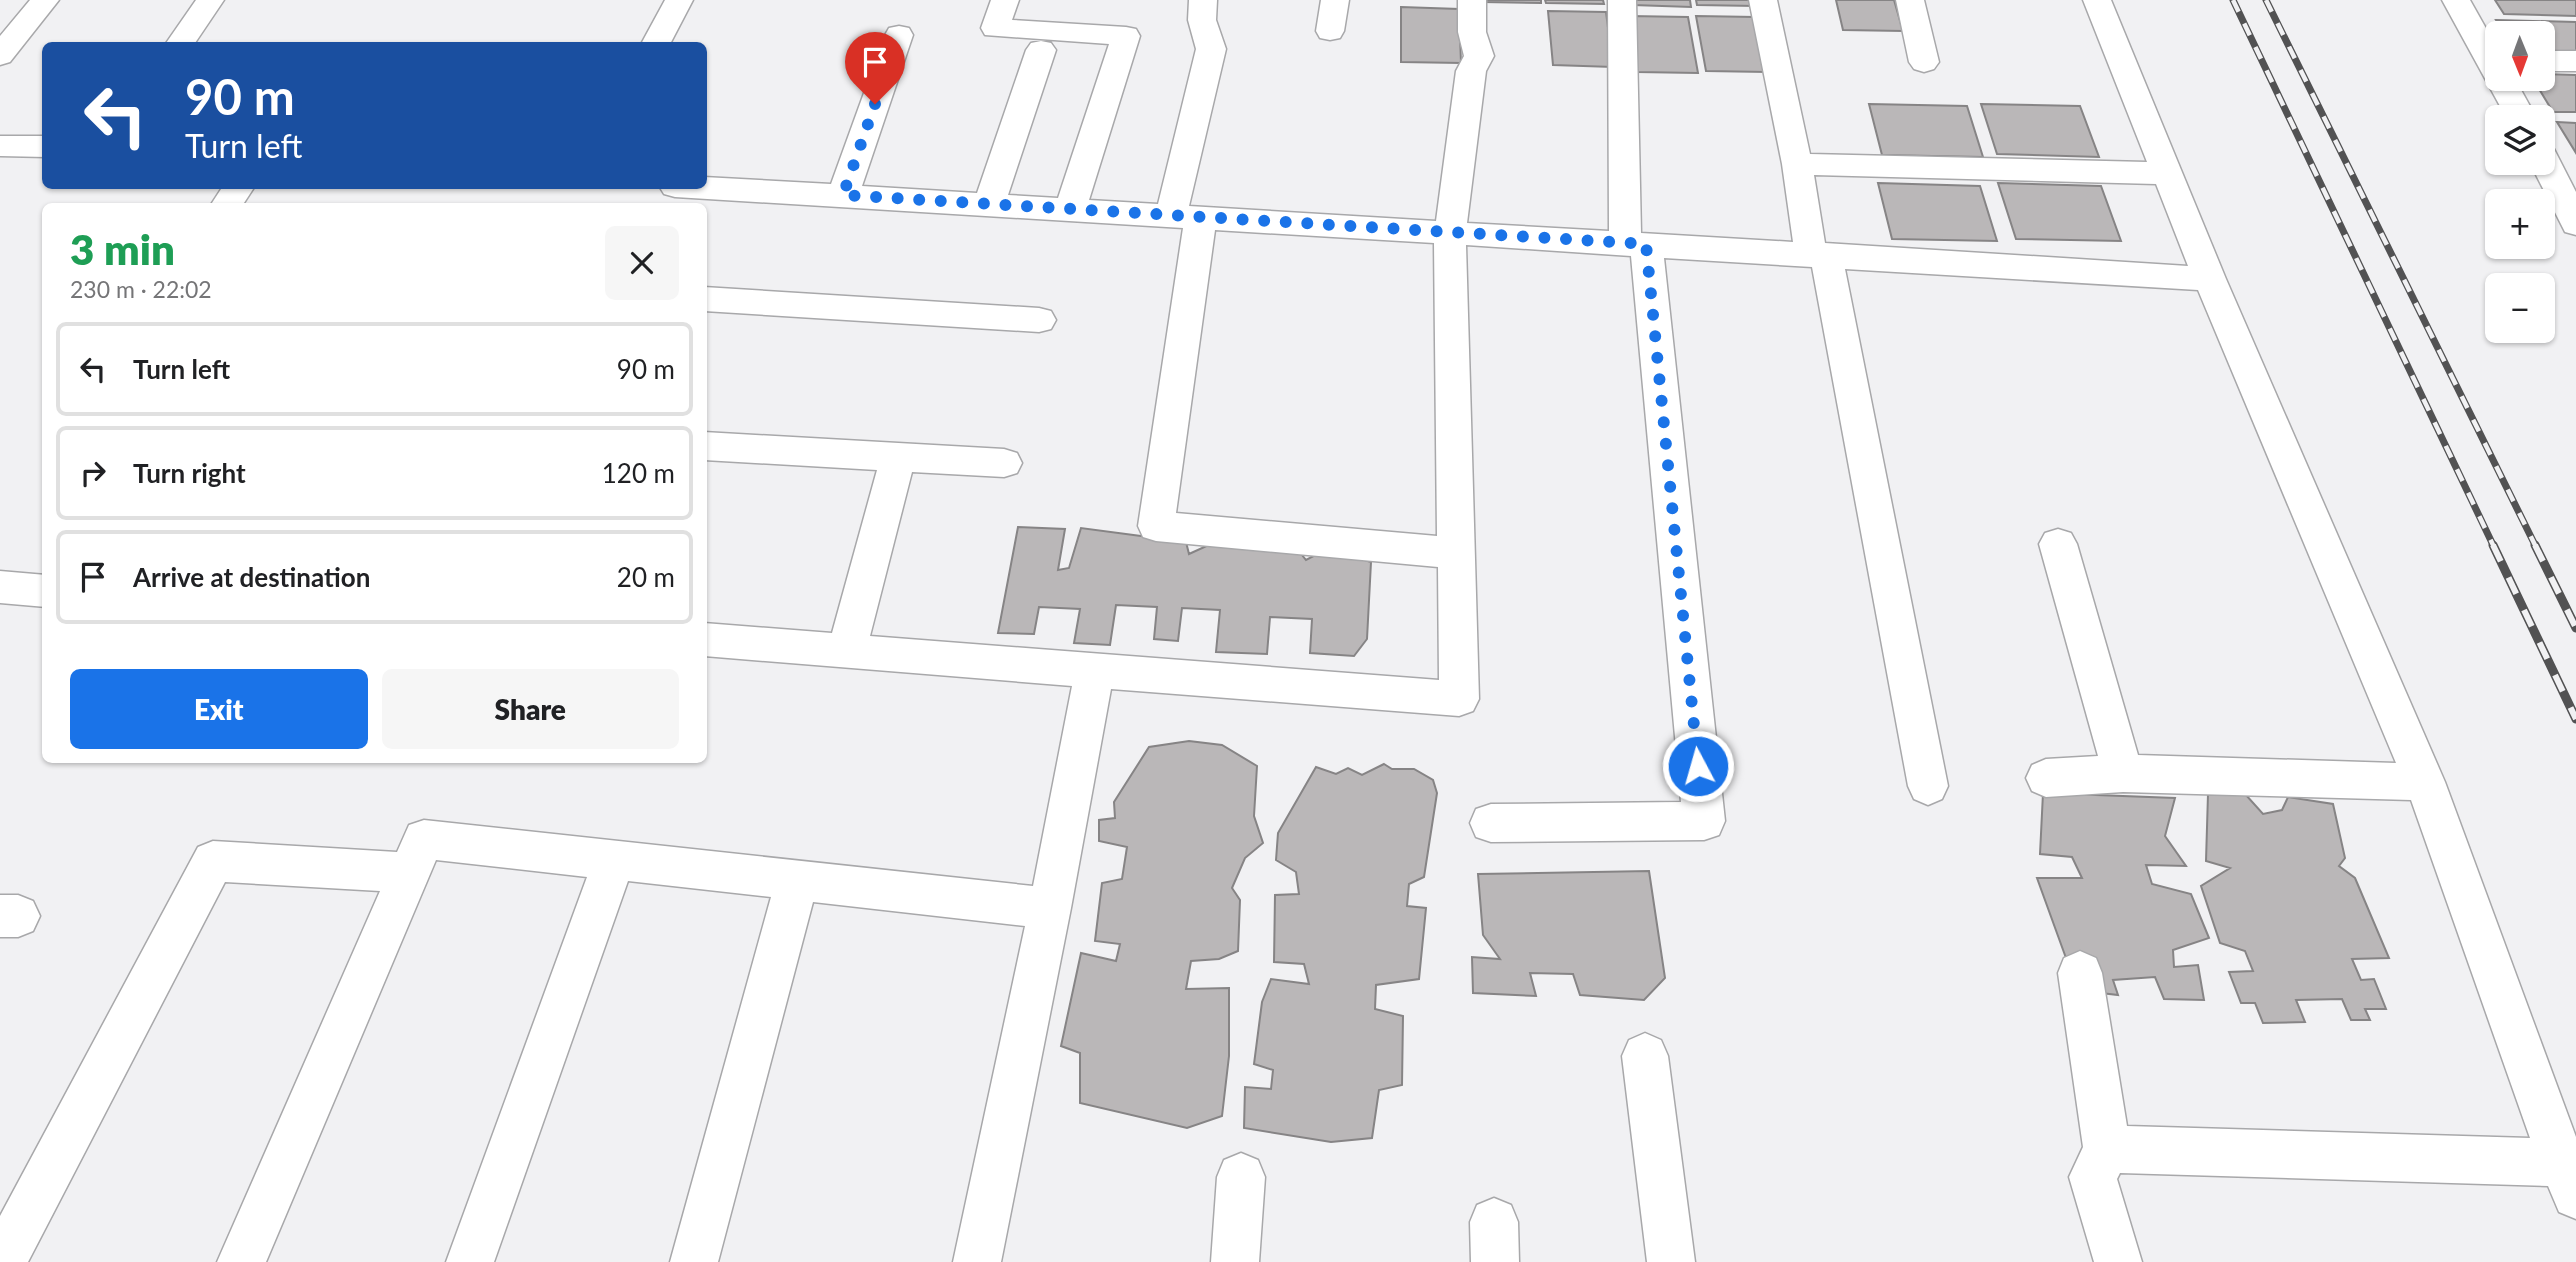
<!DOCTYPE html>
<html lang="en">
<head>
<meta charset="utf-8">
<style>
  :root { --surface:#fff; --page:#f6f6f6; --text:#202124; --muted:#757577; --line:#e0e0e0; --accent:#1a73e8 }
  body { margin:0; font-family:Lato,sans-serif; background:var(--page); color:var(--text); height:100vh; display:flex; flex-direction:column; font-size:26px; white-space:nowrap }
  * { box-sizing:border-box; margin:0 }
  p { font-size:23px; color:var(--muted) }
  .icon { flex:none; width:38px; height:38px; fill:none; stroke:currentColor; stroke-width:2; stroke-linecap:round; stroke-linejoin:round }
  .map { position:relative; flex:1; overflow:hidden }
  .details { position:absolute; left:42px; top:203px; width:665px; height:560px; display:flex; flex-direction:column; background:var(--surface); border-radius:10px; box-shadow:0 2px 5px #0004 }
  .details>* { flex:none }
  .top-card { position:absolute; left:42px; top:42px; width:665px; height:147px; border-radius:10px; box-shadow:0 2px 5px #0004; background:#1a4fa0; color:#fff; overflow:hidden }
  .needle { width:46px; rotate:179deg }
  .fabs { position:absolute; left:2485px; top:21px; display:grid; gap:14px }
  .fabs a { display:grid; place-items:center; width:70px; height:70px; border-radius:10px; background:var(--surface); box-shadow:0 2px 5px #0004; font-size:35px }
  .pin { position:absolute; display:grid; place-items:center; width:60px; height:60px; color:#fff; margin:-72px -30px; border-radius:50% 50% 50% 0; rotate:-45deg; box-shadow:0 0 7px #0007 }
  .pin .icon { rotate:45deg }
  .me { position:absolute; width:77px; margin:-38px; rotate:354deg; stroke-linejoin:round; filter:drop-shadow(0 0 5px #0008) }
  .turn { display:flex; align-items:center; gap:24px; height:147px; padding:0 28px; font-size:32px }
  .turn .icon { width:91px; height:91px; stroke-width:2.5 }
  .turn b { display:block; font-size:49px; line-height:60px }
  .round { display:grid; place-items:center; flex:none; width:74px; height:74px; border-radius:10px; background:var(--page) }
  .summary { display:flex; align-items:center; justify-content:space-between; height:119px; padding:0 28px }
  h1 { font-size:42px; font-weight:800; line-height:52px; color:#1e9e55 }
  .button { display:flex; gap:14px; margin-top:auto; padding:14px 28px }
  .button a { flex:1; height:80px; border-radius:10px; background:var(--accent); color:#fff; font-size:28px; font-weight:800; line-height:80px; text-align:center }
  .button a+a { background:var(--page); color:var(--text) }
  ul { padding:0; list-style:none }
  li { display:flex; align-items:center; gap:21px; height:94px; margin:0 14px 10px; padding:0 14px; border:4px solid var(--line); border-radius:10px }
  li div { flex:1 }
  li b { display:block; font-size:26px }
  li em { font-style:normal }
  .map>svg:first-child { display:block }
  .building { fill:#bab7b8; stroke:#868485; stroke-width:2 }
  .lines { fill:none; stroke-linecap:round; stroke-linejoin:round }
  .minor-casing { stroke:#a8a8aa; stroke-width:3 }
  .minor { fill:#fff; fill-rule:evenodd }
  .rail-far1-casing { stroke:#525253; stroke-width:7 }
  .rail-casing { stroke:#525253; stroke-width:9 }
  .rail-far1 { stroke:#f1f1f3; stroke-width:4.5; stroke-dasharray:13; stroke-linecap:butt }
  .rail { stroke:#f1f1f3; stroke-width:6; stroke-dasharray:18; stroke-linecap:butt }
  .route { stroke:#1a73e8; stroke-width:12; stroke-dasharray:0 21.6 }
</style>
</head>
<body>
<div class="map">
<svg width="2576" height="1262" viewBox="0 0 2576 1262">
  <rect width="100%" height="100%" fill="#f1f1f3"/>
  <path class="building" d="M1483,0H1541V3L1483,2Z
    M1545,0H1603L1604,4L1546,3Z
    M1632,0H1690L1691,7L1633,5Z
    M1696,0H1754L1755,6L1697,5Z
    M1836,0H1894L1903,31L1843,30Z
    M2495,0H2576V16L2504,14Z
    M1401,7L1459,9L1461,63L1401,62Z
    M1548,11L1606,12L1613,67L1553,65Z
    M1630,16L1688,17L1698,73L1637,72Z
    M1696,16L1755,17L1767,72L1706,71Z
    M2496,20L2576,22V56H2543V33H2504Z
    M2543,74L2576,75V112H2553L2533,79H2543Z
    M1869,104L1967,106L1983,157L1882,155Z
    M1981,104L2080,106L2099,157L1997,154Z
    M2557,122L2576,123V153Z
    M1878,183L1980,186L1997,241L1892,239Z
    M1998,183L2101,186L2121,241L2016,239Z
    M1018,527L1065,529L1058,570L1069,568L1081,528L1186,542L1189,554L1213,543L1298,550L1306,560L1327,549L1371,562L1367,639L1354,656L1310,653L1312,619L1270,617L1267,654L1216,652L1220,610L1182,608L1178,641L1154,639L1157,607L1116,605L1110,645L1074,643L1080,609L1039,607L1034,634L998,633Z
    M1189,741L1222,745L1257,766L1254,816L1263,843L1245,858L1232,888L1240,900L1238,951L1219,959L1191,961L1186,989L1229,988V1056L1222,1116L1187,1128L1080,1103V1053L1061,1046L1081,953L1116,961L1120,944L1095,941L1102,883L1122,879L1127,847L1099,841V820L1115,818L1114,802L1149,747Z
    M1384,764L1392,769H1414L1433,780L1437,793L1424,877L1409,884L1407,906L1426,908L1419,979L1376,985L1375,1009L1403,1016L1402,1085L1379,1090L1372,1138L1331,1142L1244,1128L1245,1087L1271,1089L1273,1070L1254,1064L1262,1002L1271,979L1309,984L1304,964L1274,962L1275,895L1299,894L1296,872L1276,860L1278,833L1316,767L1336,774L1348,768L1362,775Z
    M2043,793L2175,798L2165,836L2186,866L2146,865L2152,884L2191,894L2209,938L2173,950L2174,967L2198,965L2204,1000L2164,999L2155,977L2113,980L2118,995L2101,993L2066,958L2037,878H2082L2072,857L2040,854Z
    M2208,794L2246,795L2263,814L2282,810L2288,797L2333,804L2345,858L2339,866L2355,878L2389,958L2352,959L2361,980L2374,979L2386,1009H2365L2370,1020H2351L2342,999L2296,1000L2305,1022L2263,1023L2255,1003H2241L2229,972L2253,971L2245,951L2220,943L2201,886L2230,868L2206,861Z
    M1649,871L1665,978L1644,1000L1580,995L1573,974L1530,973L1536,996L1473,993L1472,957L1500,959L1483,935L1478,874Z"/>
  <g class="lines">
    <defs>
      <path id="minor" d="M30,0H59L10,62L0,65V36Z
        M196,0H224L193,46H164Z
        M665,0H693L669,46H640Z
        M991,0H1019L1012,20L1126,27L1136,29L1140,36L1089,200L1158,204L1196,49L1188,20L1189,0H1217L1216,20L1226,49L1189,206L1436,221L1456,71L1464,56L1458,32V0H1486V32L1494,56L1486,71L1467,223L1609,231L1608,0H1636L1641,233L1793,242L1782,164L1749,0H1777L1810,154L2147,162L2083,0H2111L2226,279L2445,782L2576,1137V1219L2559,1212L2548,1186L2120,1173L2117,1179L2142,1262H2094L2069,1177L2083,1147L2058,973L2064,958L2080,951L2096,958L2102,973L2127,1126L2530,1138L2411,800L2123,792L2046,797L2032,791L2026,778L2032,765L2046,759L2098,756L2039,544L2045,533L2058,529L2071,533L2077,544L2138,755L2396,763L2198,290L1845,269L1948,786L1942,799L1928,805L1914,799L1908,786L1812,267L1664,258L1725,821L1719,835L1704,840L1491,842L1476,837L1470,823L1476,809L1491,804L1681,802L1631,256L1466,245L1479,699L1473,711L1459,716L1111,689L1071,908L1001,1262H953L1025,926L813,902L718,1262H670L771,897L628,881L494,1262H446L587,877L436,860L266,1262H217L380,891L225,882L28,1262H0V1216L198,847L213,841L397,852L409,825L424,820L1033,886L1072,686L704,656V623L832,633L877,470L704,460V432L1004,449L1017,453L1022,463L1017,473L1004,477L912,472L870,636L1439,680L1438,567L1156,541L1143,537L1138,526L1183,228L675,197L664,194L659,186H704V177L831,184L885,35L889,28L899,26L909,28L913,35L862,186L977,193L1026,50L1031,43L1041,41L1051,43L1056,50L1008,195L1058,198L1109,44L985,35L981,28ZM1814,175L2156,184L2188,266L1825,243ZM1215,230L1434,243L1437,536L1176,513Z
        M1321,0H1349L1344,31L1340,38L1330,40L1320,38L1316,31Z
        M1896,0H1924L1939,62L1934,69L1924,72L1914,69L1909,62Z
        M2442,0H2470L2497,48V79H2515L2536,117H2506Z
        M2543,51H2576V71H2543Z
        M0,136H46V157L0,156Z
        M2543,146L2554,149L2576,192V235L2565,232L2530,163H2543Z
        M223,186H255L242,206H210Z
        M704,287L1039,308L1051,311L1056,320L1051,329L1039,332L704,311Z
        M0,571L46,575V607L0,603Z
        M0,895H18L33,901L40,916L33,931L18,937H0Z
        M1645,1033L1661,1040L1668,1056L1695,1262H1647L1622,1056L1629,1040Z
        M1241,1153L1258,1160L1265,1177L1259,1262H1211L1217,1177L1224,1160Z
        M1494,1198L1511,1205L1518,1222L1519,1262H1471L1470,1222L1477,1205Z"/>
    </defs>
    <use href="#minor" class="minor-casing"/>
    <use href="#minor" class="minor"/>
    <defs>
      <path id="rail-far1" d="M2233,0L2494,547
        M2266,0L2536,547"/>
      <path id="rail" d="M2493,545L2576,719
        M2535,545L2576,628"/>
    </defs>
    <use href="#rail-far1" class="rail-far1-casing"/>
    <use href="#rail" class="rail-casing"/>
    <use href="#rail-far1" class="rail-far1"/>
    <use href="#rail" class="rail"/>
  </g>
  <g class="lines">
    <path class="route" d="M875,104L843,195L1646,244L1698,766"/>
  </g>
</svg>
<div class="fabs">
<a><svg class="needle" viewBox="-14 -14 28 28"><path d="M0-13l5 13h-10z" fill="#e53935"/><path d="M0 13l5-13h-10z" fill="#757577"/></svg></a>
<a><svg class="icon" aria-label="layers" viewBox="0 0 24 24"><path d="M12 4l9 5-9 5-9-5zM3 14l9 5 9-5"/></svg></a>
<a>+</a>
<a>−</a>
</div>
<div class="pin" style="left:875px;top:104px;background:#d93025"><svg class="icon" aria-label="arrive" viewBox="0 0 24 24"><path d="M6 21V4h12l-3 4 3 4H6"/></svg></div>
<svg class="me" style="left:1698px;top:766px" viewBox="-20 -20 40 40"><circle r="17" fill="#1a73e8" stroke="#fff" stroke-width="3"/><path d="M0-11L8 9 0 5-8 9z" fill="#fff"/></svg>
<div class="top-card">
<div class="turn"><svg class="icon" aria-label="left" viewBox="0 0 24 24"><path d="M17 20v-9H6M10 6l-5 5 5 5"/></svg><div><b>90 m</b>Turn left</div></div>
</div>
<section class="details">
<div class="summary"><div><h1>3 min</h1><p>230 m · 22:02</p></div><a class="round"><svg class="icon" aria-label="close" viewBox="0 0 24 24"><path d="M6 6l12 12M18 6L6 18"/></svg></a></div>
<ul>
<li><svg class="icon" aria-label="left" viewBox="0 0 24 24"><path d="M17 20v-9H6M10 6l-5 5 5 5"/></svg><div><b>Turn left</b></div><em>90 m</em></li>
<li><svg class="icon" aria-label="right" viewBox="0 0 24 24"><path d="M7 20v-9h11M14 6l5 5-5 5"/></svg><div><b>Turn right</b></div><em>120 m</em></li>
<li><svg class="icon" aria-label="arrive" viewBox="0 0 24 24"><path d="M6 21V4h12l-3 4 3 4H6"/></svg><div><b>Arrive at destination</b></div><em>20 m</em></li>
</ul>
<div class="button"><a>Exit</a><a>Share</a></div>
</section>
</div>
</body>
</html>
